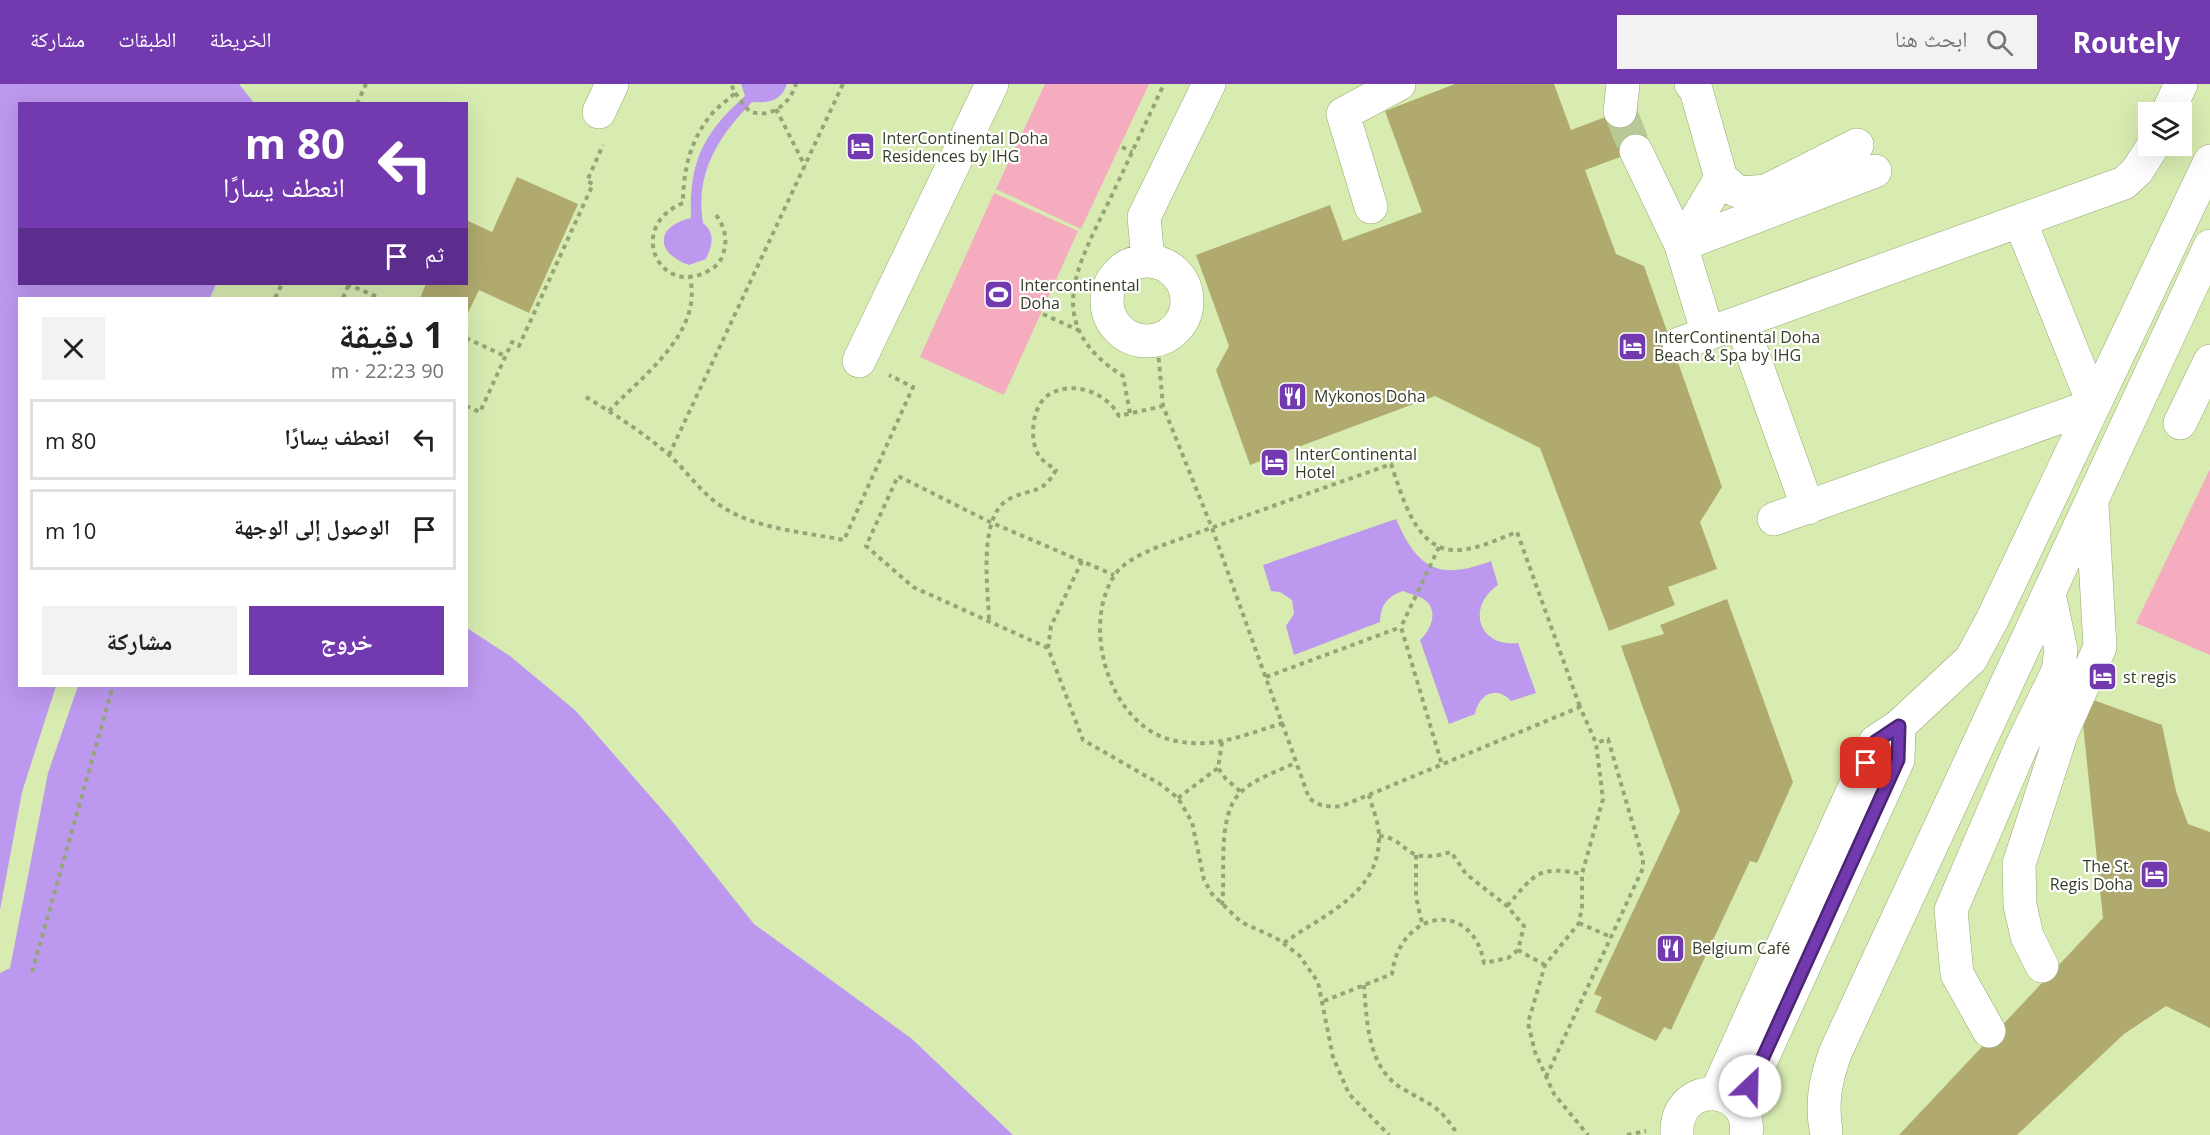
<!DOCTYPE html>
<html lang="ar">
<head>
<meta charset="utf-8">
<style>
  :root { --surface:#fff; --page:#f2f2f2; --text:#202124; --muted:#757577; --line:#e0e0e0; --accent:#7339af }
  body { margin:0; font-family:"Open Sans","Noto Naskh Arabic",sans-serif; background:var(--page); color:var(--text); direction:rtl; height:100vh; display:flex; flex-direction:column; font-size:22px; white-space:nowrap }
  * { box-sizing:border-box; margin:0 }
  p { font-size:20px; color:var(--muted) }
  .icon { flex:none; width:33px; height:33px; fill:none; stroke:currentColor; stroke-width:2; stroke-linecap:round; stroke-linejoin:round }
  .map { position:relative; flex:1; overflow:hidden; direction:ltr }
  .side { position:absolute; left:18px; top:213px; width:450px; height:390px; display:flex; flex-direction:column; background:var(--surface); border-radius:0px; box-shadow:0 6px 24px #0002; direction:rtl }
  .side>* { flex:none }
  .hud { position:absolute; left:18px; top:18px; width:450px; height:183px; border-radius:0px; box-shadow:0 6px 24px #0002; direction:rtl; background:#7339af; color:#fff; overflow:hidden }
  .buttons { position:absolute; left:2138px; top:18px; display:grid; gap:12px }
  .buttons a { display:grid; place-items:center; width:54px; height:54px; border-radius:0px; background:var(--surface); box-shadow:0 6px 24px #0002; font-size:30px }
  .pin { position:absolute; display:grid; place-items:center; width:51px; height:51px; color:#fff; margin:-26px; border-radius:12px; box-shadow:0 3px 9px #0006 }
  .me { position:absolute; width:66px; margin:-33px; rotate:24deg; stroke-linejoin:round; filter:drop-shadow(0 0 4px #0008) }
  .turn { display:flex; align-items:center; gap:21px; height:126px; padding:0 24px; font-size:27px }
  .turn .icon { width:78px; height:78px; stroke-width:2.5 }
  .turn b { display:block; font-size:42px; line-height:51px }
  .then { display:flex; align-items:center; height:57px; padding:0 24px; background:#0003; gap:12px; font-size:22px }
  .round { display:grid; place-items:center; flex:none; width:63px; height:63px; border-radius:0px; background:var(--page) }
  .summary { display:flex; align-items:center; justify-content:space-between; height:102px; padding:0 24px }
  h1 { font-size:36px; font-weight:700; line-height:45px }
  .action { display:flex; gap:12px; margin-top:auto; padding:12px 24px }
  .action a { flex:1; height:69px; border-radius:0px; background:var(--accent); color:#fff; font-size:24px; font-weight:700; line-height:69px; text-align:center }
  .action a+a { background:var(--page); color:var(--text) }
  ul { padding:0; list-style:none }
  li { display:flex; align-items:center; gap:18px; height:81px; margin:0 12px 9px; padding:0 12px; border:3px solid var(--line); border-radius:0px }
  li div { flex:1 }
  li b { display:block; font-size:22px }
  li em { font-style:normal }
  header { display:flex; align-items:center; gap:36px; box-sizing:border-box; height:84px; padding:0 30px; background:var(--accent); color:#fff }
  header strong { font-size:28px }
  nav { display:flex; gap:33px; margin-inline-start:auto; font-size:21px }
  .search { width:420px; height:54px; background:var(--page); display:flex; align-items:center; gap:15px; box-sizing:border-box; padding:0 21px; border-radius:0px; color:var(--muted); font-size:22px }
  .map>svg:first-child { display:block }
  .green { fill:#f5acbe }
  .water { fill:#bd98ef }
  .building { fill:#b1aa6f }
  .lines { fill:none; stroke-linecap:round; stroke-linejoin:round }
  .minor-tunnel { stroke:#b8c995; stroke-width:33; stroke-dasharray:33 16; stroke-linecap:butt }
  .minor-casing { stroke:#95a870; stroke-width:34 }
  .path { stroke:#96a578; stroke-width:4; stroke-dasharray:4.5 4.5; stroke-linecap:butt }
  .minor { stroke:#fff; stroke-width:33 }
  .route-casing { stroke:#4b2572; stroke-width:15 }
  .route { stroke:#7339af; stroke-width:10 }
  .labels { text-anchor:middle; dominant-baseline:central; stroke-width:4.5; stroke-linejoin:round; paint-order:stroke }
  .poi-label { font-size:16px; fill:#373f27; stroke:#fff; text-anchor:start }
</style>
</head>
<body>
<header>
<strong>Routely</strong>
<div class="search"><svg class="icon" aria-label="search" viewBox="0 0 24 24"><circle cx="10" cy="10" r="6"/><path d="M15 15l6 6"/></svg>ابحث هنا</div>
<nav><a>الخريطة</a><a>الطبقات</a><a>مشاركة</a></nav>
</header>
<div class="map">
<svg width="2210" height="1051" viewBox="0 0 2210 1051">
  <rect width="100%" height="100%" fill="#d8ecb1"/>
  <path class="green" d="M1045,0H1149L1081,145L996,105Z
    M994,109L1078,147L1004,311L920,273Z
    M2210,385V571L2136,539Z"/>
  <path class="water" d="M0,0H239L254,19L20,20V200H216L210,214H20V602H56L22,708L0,826Z
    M741,0H787C781,17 770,19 752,18C718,53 695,89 703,139C716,150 712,161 706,175L689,181C655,169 655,142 691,134C689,78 703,49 745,12Z
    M1396,435C1418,485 1438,497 1491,477L1498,501C1466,523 1478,563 1518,559L1536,609L1511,617C1496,601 1479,610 1475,630L1449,640L1420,556C1430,547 1439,528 1426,517C1421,512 1410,510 1403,507C1388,512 1380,521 1380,538L1294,571L1286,542L1294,530L1292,516L1280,508L1271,507L1263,481Z
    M467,544L510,572L576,627L671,736L754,840L912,955L1013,1051H0V889L10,884L48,689L78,602H466Z"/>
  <path class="building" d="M1455,0H1554L1571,46L1635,22L1650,62L1585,86L1616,170L1644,182L1722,403L1700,438L1717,485L1668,503L1675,521L1609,547L1540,364L1435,312L1250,381L1216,286L1229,262L1196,171L1330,121L1343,157L1422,128L1385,27Z
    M517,93L578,120L529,229L479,206L466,233V214H420L426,200H466V136L492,148Z
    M1727,515L1793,698L1757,779L1750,777L1671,946L1664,943L1656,957L1595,928L1602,913L1594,910L1680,727L1621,562L1664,550L1660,541Z
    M2080,611L2162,641L2176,707L2188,740L2210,748V944L2166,922L2124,950L2017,1051H1899L2103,834Z"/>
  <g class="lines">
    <path class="minor-tunnel" d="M1620,27L1636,67"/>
    <defs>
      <path id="minor" d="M1691,0L1696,6L1721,94L1735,106L1744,109L1766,107L1857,61
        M1620,27L1623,0
        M599,28L612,0
        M2168,28L2181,0
        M1636,67L1681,161L1708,250
        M1371,123L1343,30L1399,0
        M2020,137L2094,321
        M1681,161L1875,87
        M1681,161L1721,94
        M1148,176L1144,133L1209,0
        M1107 217a40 40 0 1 1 80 0a40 40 0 1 1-80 0Z
        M1741,238L1808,424
        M1679,260L2124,99L2137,87L2153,62
        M859,277L992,0
        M2180,339L2210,277
        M1774,435L2094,321
        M1899,642L1971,575L1992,536L2210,77
        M2042,882L2027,852L2020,821L2019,780L2062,648L2100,563L2092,420
        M1989,947L1957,890L1951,826L2021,663L2058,587L2061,566L2049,510
        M1716,1009L1875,658L1899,642L1898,676L1740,1023
        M1826,1046C1821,1017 1826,994 1836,967L2210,162
        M1677,1051C1674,993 1754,1000 1746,1051"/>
    </defs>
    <use href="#minor" class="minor-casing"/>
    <path class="path" d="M735,9L749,27C770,36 790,20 796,0
      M357,20L366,0
      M776,25L805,82
      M1122,63L1132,68
      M716,131C725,143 728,156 723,170C721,178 715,184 708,187C660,214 625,143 683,119C683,88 690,56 711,31C717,23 727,17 735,9L731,0
      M347,200L380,214
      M275,214L282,200
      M343,214L349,200
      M1043,230L1078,246
      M466,254L505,272
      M1157,256L1163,322L1212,444L1309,714C1320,723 1328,723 1342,722L1580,623L1596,659L1603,715L1582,790V822L1579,839L1545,881L1528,939L1535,968L1554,1010L1588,1051
      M586,313C614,330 644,349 669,371C687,387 700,408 721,422C755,445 804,448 844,456L913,303L889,291
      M466,322L480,328L512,258L519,262L593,100L587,97L603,61
      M609,327C642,292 703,249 690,194
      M1130,329L1123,292C1041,240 1077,183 1111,113C1129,75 1146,38 1164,0
      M669,371L843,0
      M1439,463L1401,543L1442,681
      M1082,477L1051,542L1048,564L1083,656L1160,700L1178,714L1192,738L1204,796L1212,810L1241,838L1276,854L1299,871L1318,898L1333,973L1349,1010L1389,1051
      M989,535C988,504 977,429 1011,414C1033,404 1043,410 1056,386C1049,381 1043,378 1038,370C1029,354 1032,320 1050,310C1074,296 1107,309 1119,332L1163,322
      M1048,564L913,503L866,462L898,392L990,438L1114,491
      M1266,593L1401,543
      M1283,639C1247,650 1214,665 1176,657C1111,645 1080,545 1114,492C1123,478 1140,471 1155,464L1391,380C1402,411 1416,469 1458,466C1479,465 1498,455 1517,448L1580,623
      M1222,658L1218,684L1226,695L1241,708
      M1178,714L1218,684
      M1379,752C1399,753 1402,766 1417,771C1428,774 1440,771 1451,768L1466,790L1507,822L1524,842L1518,866L1545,881
      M1416,771V813L1422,839
      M1222,821C1226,790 1216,731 1241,708C1254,695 1278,687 1295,679
      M1507,822C1535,790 1538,781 1582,790
      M1579,839L1611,853
      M1284,859C1323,830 1380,811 1379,752C1379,739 1372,723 1369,711
      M32,888L113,602
      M1364,901C1367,937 1367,984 1403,1005C1431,1021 1439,1021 1458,1051
      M1324,917L1392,890C1400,825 1473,815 1484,879L1508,874L1518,866
      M1546,993L1643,784V775L1608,655L1596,659
      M1627,1051L1646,1047"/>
    <use href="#minor" class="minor"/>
  </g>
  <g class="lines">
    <defs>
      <path id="route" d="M1750,1002L1898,676L1899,642L1875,658L1866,679"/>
    </defs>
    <use href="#route" class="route-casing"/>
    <use href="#route" class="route"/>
  </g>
  <defs>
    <symbol id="hotel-square" viewBox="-11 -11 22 22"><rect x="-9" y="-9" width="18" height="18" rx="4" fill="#7339af" stroke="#fff"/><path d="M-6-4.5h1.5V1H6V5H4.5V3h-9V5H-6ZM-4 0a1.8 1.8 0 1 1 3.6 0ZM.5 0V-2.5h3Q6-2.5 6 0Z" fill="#fff"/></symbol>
    <symbol id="stadium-square" viewBox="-11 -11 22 22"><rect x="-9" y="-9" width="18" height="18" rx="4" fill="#7339af" stroke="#fff"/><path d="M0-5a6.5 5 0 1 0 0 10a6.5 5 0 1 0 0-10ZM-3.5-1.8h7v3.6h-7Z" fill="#fff"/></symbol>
    <symbol id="restaurant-square" viewBox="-11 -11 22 22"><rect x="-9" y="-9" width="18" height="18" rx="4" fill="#7339af" stroke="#fff"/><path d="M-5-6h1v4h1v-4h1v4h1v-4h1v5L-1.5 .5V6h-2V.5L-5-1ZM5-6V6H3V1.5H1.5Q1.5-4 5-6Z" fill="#fff"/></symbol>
  </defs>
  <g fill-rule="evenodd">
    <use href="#hotel-square" x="844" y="46" width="33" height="33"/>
    <use href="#stadium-square" x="982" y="194" width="33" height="33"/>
    <use href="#hotel-square" x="1616" y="246" width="33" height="33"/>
    <use href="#restaurant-square" x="1276" y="296" width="33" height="33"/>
    <use href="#hotel-square" x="1258" y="362" width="33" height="33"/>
    <use href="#hotel-square" x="2086" y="576" width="33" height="33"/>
    <use href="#hotel-square" x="2138" y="774" width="33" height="33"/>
    <use href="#restaurant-square" x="1654" y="848" width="33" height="33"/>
  </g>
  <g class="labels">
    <g class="poi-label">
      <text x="882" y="54">InterContinental Doha<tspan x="882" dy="18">Residences by IHG</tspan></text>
      <text x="1020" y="201">Intercontinental<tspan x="1020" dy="18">Doha</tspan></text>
      <text x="1654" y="253">InterContinental Doha<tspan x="1654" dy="18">Beach &amp; Spa by IHG</tspan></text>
      <text x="1314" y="312">Mykonos Doha</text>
      <text x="1295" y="370">InterContinental<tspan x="1295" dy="18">Hotel</tspan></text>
      <text x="2123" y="593">st regis</text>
      <text x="2133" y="782" text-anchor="end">The St.<tspan x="2133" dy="18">Regis Doha</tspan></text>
      <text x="1692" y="864">Belgium Café</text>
    </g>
  </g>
</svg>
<div class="buttons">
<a><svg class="icon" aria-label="layers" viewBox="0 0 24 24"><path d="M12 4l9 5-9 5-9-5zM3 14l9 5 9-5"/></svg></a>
</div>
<div class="pin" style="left:1866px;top:679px;background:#d93025"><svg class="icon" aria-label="arrive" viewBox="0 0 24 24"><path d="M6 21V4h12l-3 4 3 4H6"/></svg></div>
<svg class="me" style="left:1750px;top:1002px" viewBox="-20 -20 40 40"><circle r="19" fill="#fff"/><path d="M0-13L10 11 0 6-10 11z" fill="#7339af"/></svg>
<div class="hud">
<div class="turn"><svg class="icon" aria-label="left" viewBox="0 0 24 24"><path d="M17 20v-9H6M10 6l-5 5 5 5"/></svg><div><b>80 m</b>انعطف يسارًا</div></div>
<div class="then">ثم<svg class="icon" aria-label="arrive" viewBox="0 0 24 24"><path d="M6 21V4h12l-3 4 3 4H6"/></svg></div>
</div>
<section class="side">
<div class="summary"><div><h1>1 دقيقة</h1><p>90 m · 22:23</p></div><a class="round"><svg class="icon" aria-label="close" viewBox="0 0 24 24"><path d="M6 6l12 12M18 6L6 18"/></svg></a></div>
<ul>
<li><svg class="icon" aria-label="left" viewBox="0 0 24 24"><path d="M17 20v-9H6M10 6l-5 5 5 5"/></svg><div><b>انعطف يسارًا</b></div><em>80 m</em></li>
<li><svg class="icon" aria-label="arrive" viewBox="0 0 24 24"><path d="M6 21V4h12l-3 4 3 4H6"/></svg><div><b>الوصول إلى الوجهة</b></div><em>10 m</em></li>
</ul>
<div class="action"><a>خروج</a><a>مشاركة</a></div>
</section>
</div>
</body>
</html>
